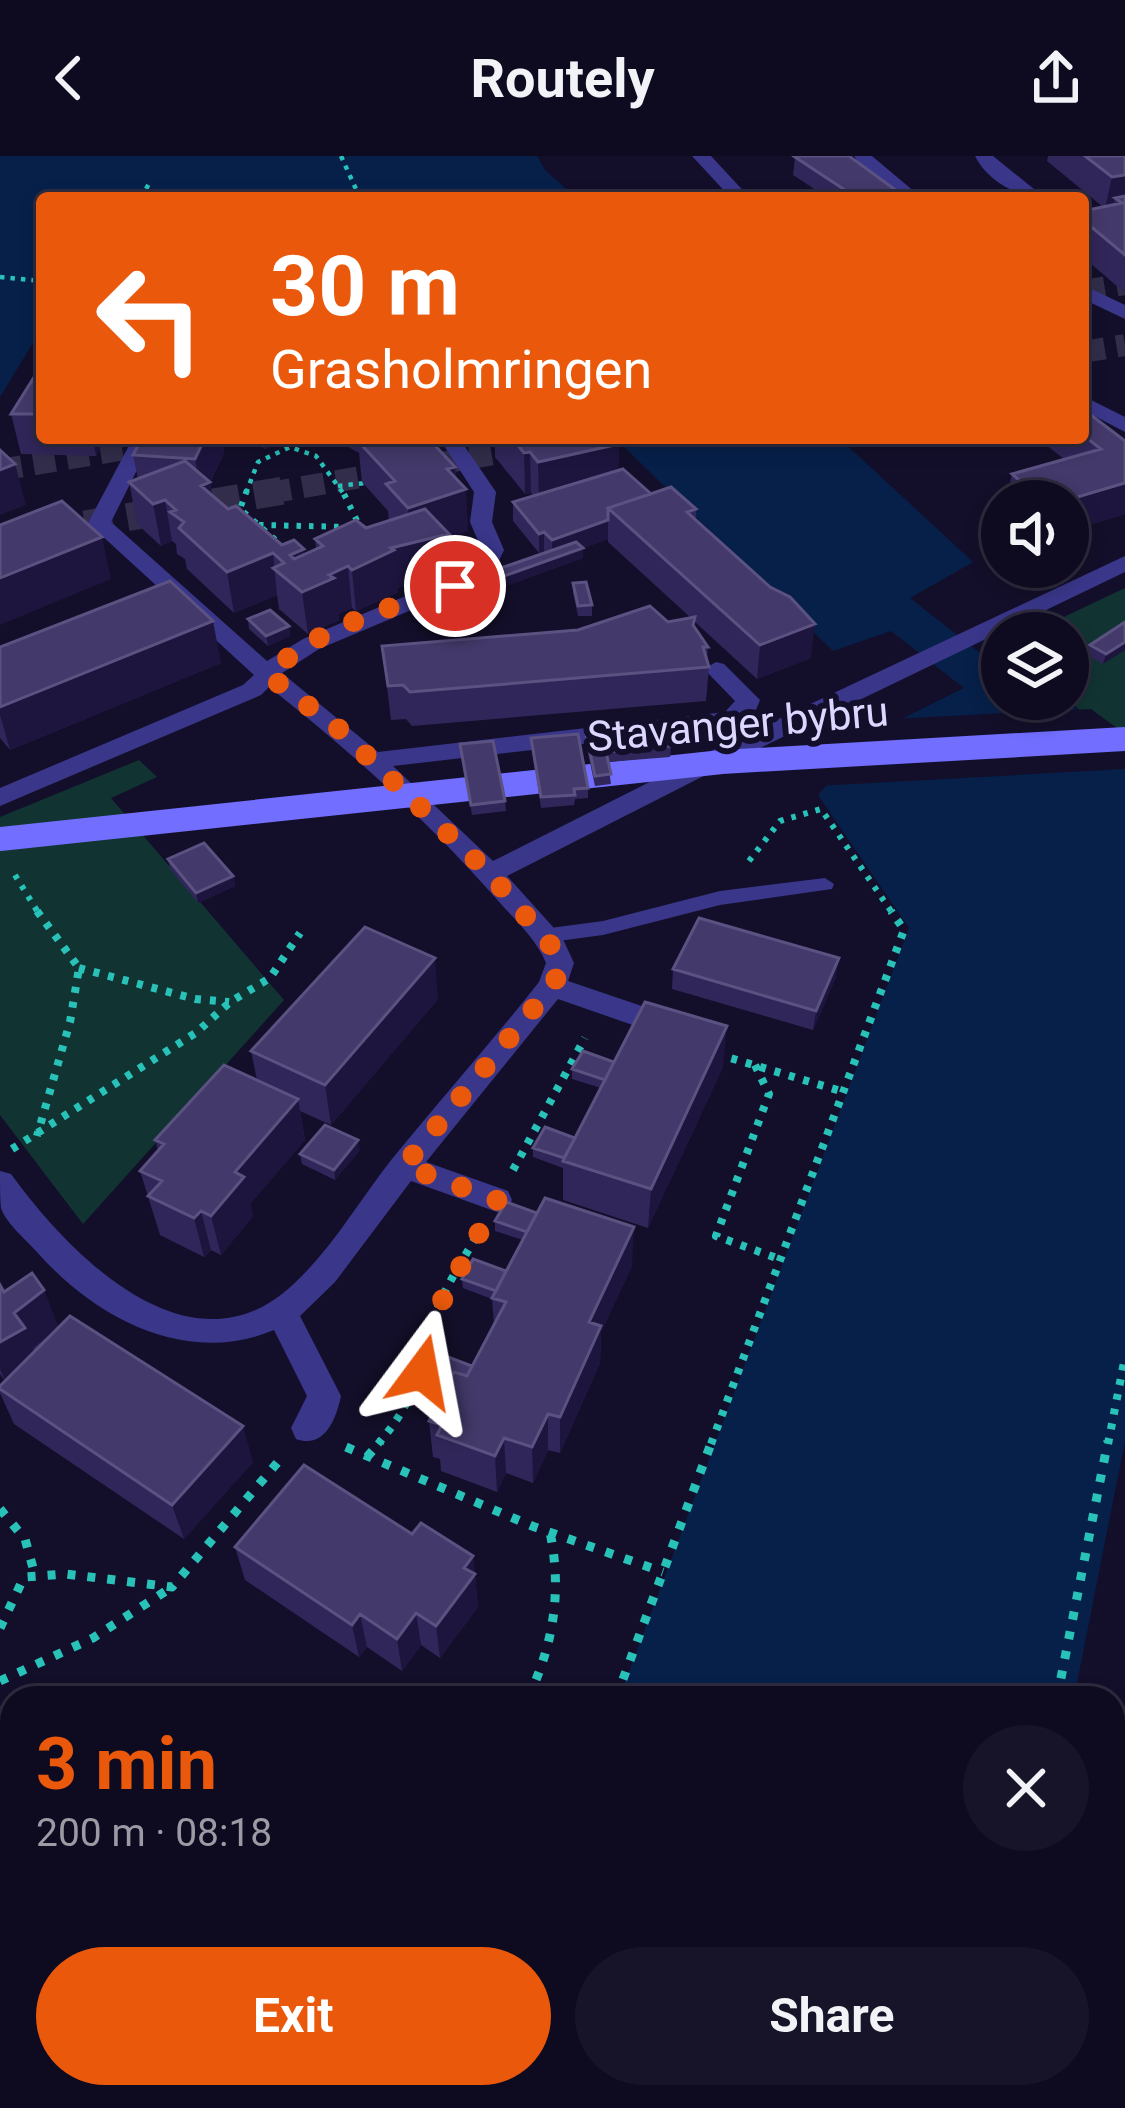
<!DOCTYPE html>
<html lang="en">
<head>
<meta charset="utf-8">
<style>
  :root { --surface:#0e0b20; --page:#171429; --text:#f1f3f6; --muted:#9b9ba5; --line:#2e2b3e; --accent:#ea580c }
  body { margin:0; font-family:Roboto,sans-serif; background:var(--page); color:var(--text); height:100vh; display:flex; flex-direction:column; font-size:45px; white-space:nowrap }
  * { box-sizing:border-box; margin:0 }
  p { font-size:39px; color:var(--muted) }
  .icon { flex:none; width:66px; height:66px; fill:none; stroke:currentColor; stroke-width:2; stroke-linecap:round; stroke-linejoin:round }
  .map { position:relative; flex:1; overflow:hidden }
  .details { position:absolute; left:0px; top:1530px; width:1125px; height:423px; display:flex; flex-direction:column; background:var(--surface); border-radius:36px 36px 0 0; box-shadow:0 6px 18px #0003,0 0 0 3px var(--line) }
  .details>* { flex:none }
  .guide { position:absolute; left:36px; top:36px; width:1053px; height:252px; border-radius:12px; box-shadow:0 6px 18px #0003,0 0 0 3px var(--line); background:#ea580c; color:#fff; overflow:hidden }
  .controls { position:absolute; left:981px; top:324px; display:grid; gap:24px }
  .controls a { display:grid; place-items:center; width:108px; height:108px; border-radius:50%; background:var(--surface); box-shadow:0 6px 18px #0003,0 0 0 3px var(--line); font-size:60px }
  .pin { position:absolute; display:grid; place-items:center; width:102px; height:102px; color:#fff; margin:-51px; border:6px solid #fff; border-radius:50%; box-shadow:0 3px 12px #0007 }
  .me { position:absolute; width:132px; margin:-66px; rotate:13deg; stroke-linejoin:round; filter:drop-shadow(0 0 9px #0008) }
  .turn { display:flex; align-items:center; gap:42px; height:252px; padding:0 36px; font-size:54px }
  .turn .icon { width:156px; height:156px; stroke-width:2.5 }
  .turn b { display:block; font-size:84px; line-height:102px }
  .round { display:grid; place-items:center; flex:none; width:126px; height:126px; border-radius:63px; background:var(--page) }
  .overview { display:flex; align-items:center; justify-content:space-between; height:204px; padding:0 36px }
  h1 { font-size:72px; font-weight:700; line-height:90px; color:var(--accent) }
  .cta { display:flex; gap:24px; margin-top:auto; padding:24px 36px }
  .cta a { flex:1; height:138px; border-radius:72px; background:var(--accent); color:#fff; font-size:48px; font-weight:700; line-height:138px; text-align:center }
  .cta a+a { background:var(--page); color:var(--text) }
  header { display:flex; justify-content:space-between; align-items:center; height:156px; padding:0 36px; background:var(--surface); font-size:54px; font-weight:700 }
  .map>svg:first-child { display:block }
  .green { fill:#113433 }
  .water { fill:#07204a }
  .pier { fill:#130f2a }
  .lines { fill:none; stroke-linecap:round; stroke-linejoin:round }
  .highway-tunnel-far1 { stroke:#312d4a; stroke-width:22; stroke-dasharray:22 12; stroke-linecap:butt }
  .highway-tunnel { stroke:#312d4a; stroke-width:28; stroke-dasharray:28 15; stroke-linecap:butt }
  .path-far3 { stroke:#28c2b9; stroke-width:4.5; stroke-dasharray:4.5 6; stroke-linecap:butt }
  .path-far2 { stroke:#28c2b9; stroke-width:6; stroke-dasharray:4.5 8; stroke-linecap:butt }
  .path-far1 { stroke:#28c2b9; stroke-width:8; stroke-dasharray:6 9; stroke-linecap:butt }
  .path { stroke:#28c2b9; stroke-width:9; stroke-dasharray:8 12; stroke-linecap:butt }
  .lane { fill:#3a378b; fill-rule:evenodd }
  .street { fill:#3a378b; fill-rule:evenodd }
  .secondary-bridge { stroke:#726eff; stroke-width:24 }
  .wall { fill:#312659 }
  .shaded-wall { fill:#1d153e }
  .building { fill:#43396a; stroke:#5b5282; stroke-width:3 }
  .route { stroke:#ea580c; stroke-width:21; stroke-dasharray:0 37.8 }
  .labels { text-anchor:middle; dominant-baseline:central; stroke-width:12; stroke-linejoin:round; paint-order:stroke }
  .street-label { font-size:42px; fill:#dcd7ff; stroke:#130f2a }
</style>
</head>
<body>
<header><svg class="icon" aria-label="back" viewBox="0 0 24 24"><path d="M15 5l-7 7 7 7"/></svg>Routely<svg class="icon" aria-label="share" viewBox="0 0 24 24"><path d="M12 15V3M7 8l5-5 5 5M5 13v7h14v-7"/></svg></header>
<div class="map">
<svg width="1125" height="1952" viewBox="0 0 1125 1952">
  <rect width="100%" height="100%" fill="#130f2a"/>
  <path class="green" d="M1125,432V598L1068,543V477H1030Z
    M139,604L157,621L111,642L284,844L83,1068L0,959V661Z"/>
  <path class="water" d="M0,0H537L545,14L576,42H42V172L0,241Z
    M615,282H839L973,406L910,442L1002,514V543H1061L1125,585V1285L1074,1542H619L909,772L818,639L869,579L964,532L891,475L833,495Z
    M1125,1554V1952H0V1679L12,1675V1941H1113V1613Z"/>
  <path class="pier" d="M1091,553L1125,578V613L818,630L865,575L889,563Z"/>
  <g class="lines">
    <path class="highway-tunnel-far1" d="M1083,135L1125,128
      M1083,196L1125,189
      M0,314L191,282
      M269,337L586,282"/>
    <path class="highway-tunnel" d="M0,383L286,334"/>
    <path class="path-far3" d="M341,0L360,42
      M141,42L151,24
      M0,121L42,125
      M338,330L374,326
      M246,337L258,306L290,291L316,300L343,337"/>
    <path class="path-far2" d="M247,334L240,353L301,406L359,387L364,379L342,334
      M259,369L351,371
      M749,705L780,665L821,653L893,758
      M15,719L39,758"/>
    <path class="path-far1" d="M37,755L79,812L70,866L37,980
      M79,812L195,843L229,846
      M717,898L844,936
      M755,909L769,938L716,1080L782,1104
      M12,993L197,876L230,846L270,822L300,777
      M513,1014L585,882
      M378,1288C420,1239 416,1216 435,1159C445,1130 465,1101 480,1074
      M711,1288L904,774L891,755
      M1108,1288L1125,1201"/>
    <path class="path" d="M346,1291L532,1370L663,1416
      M367,1301L381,1285
      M0,1353L25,1383L35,1419
      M0,1472L24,1421L66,1418L172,1431L283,1300
      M0,1525L93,1482L172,1431
      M198,1542H222
      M528,1542C554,1487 562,1435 550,1376
      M616,1542L712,1285
      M1057,1542L1108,1285
      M0,1584L12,1586"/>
    <path class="lane" d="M734,34L740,38L738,41L708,42Z
      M825,722L834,728L832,733L720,749L603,779L543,787L533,780L543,773L603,765L720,735Z"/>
    <path class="street" d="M692,0H711L750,42H731Z
      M854,0H872L922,42C893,42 870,24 854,0Z
      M975,0H993L1045,42C1019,42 987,25 975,0Z
      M1083,129L1125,149V163L1083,143Z
      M1083,240L1125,261V276L1083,254Z
      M133,282H153L111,366L267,505L303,483L475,411L482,394L470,366L474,336L439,282H459L496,336L492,366L504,394L492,420L319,493L282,517L378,596L725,556L735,545L704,513L716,506L724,508L760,544L753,561L730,571L393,610L493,705L717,592L1125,400V416L735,604L507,720L562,781L574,807L568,825L680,863L684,871L670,882L558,843L426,1006L508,1035L512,1044L508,1053L497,1056L411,1025L335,1126L300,1160L341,1240C336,1264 324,1293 296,1283L291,1272L307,1240L274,1174C186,1211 95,1162 36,1095C25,1083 6,1067 1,1052C0,1042 0,1025 0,1015L11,1018C66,1094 182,1216 282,1138C327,1102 357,1047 392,1003C440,944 492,886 539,826L546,807C537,784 517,766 501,748C431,668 352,596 269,531L261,539L0,650V632L243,529L254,519L88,367Z"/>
    <path class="secondary-bridge" d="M0,683L722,606L1125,583"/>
  </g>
  <path class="wall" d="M1048,0H1125V137L1083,101V55L1103,51L1047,5Z
    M795,1L896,42H828L793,19Z
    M42,210V282H104V285L96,300L21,298L11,258Z
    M1083,253L1125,285V358L1068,375V345H1006L1012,318L1064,303L1037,282H1083Z
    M256,282H290V283L265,293L257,286Z
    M335,282H434V288L455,311L456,323L468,375L449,381L451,419L397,432L398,436L356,455L352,452L338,458L339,464L308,478L279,453L277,439L234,457L187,413L185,403L177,398L176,388L172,385L161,390L137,368L129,326L138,323L133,299L223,287L224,297L210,327L212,339L228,353L282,389L304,398L316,393L315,383L366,372L389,365L388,355L362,326L359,297L335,284Z
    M492,282H614L619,288L618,314L651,338L696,353V364L811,502L757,523L695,466V472L708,491L707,504L709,511L706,545L412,570L406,563L391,564L382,490L668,466L691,462L608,386V383L583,392V402L505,430L498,423V413L546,397L544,395L539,397L513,365V346L533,340L531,337L525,338L495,301V286Z
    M573,427L592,449V460H578L573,437Z
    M248,463L289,470L290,480L268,490L249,473Z
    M1125,466L1103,508L1087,499L1090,489Z
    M0,491L221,507L10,594L0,582Z
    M586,578L671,590L670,601L608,606L611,628L595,630L586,588Z
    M531,582L588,632V642L575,643L574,649L541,652Z
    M460,588L505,645L506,655L472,659Z
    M168,703L233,720L235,730L198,747L170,713Z
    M673,813L836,821L813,874L672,833Z
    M438,843L331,969L300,955L305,984L250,1048L253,1060L221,1099L211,1094L204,1101L160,1079L140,1015L158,994L155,984L257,924L251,895Z
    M614,906L723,911L648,1072L563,1044V1012L533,1001V992L575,982L601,932L572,923V913Z
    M360,994L335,1024L302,1008L300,998Z
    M495,1065L632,1110L601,1176L600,1207L560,1297L548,1294L533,1327L506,1317L497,1336L441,1315L440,1303L433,1301L429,1265L447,1231L430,1225L429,1216L472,1210L494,1169L492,1143L463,1132L462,1123L506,1115L523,1084L495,1075Z
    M0,1129L4,1136L44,1134L58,1171L253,1306L184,1383L14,1268L0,1237V1230L5,1225L0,1218Z
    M412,1378L473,1400L478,1451L440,1502L421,1489L402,1515L367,1491L359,1501L245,1424L235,1391Z"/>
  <path class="shaded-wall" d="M1125,15V48L1115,42L1113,51L1105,52L1112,21Z
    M897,35L896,42H868Z
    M93,282H104V285L96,300Z
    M203,282H238L223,287L224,297L210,327L217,367L202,344L195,303Z
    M290,282V283L265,293L264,283Z
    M619,288L618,329L539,347L538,306Z
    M530,296L531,337L525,338L524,297Z
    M15,308L26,349L0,359V314Z
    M455,311L457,336L466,333L468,375L449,381L451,419L397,432L398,436L356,455L352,414L391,392L410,387L408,352L447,313Z
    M1125,327V358L1068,375V345H1064Z
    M165,344L172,385L161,390L153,348Z
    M608,364V383L552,403V384Z
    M544,376V395L539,397V378Z
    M102,381L111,423L0,469V422Z
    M583,392V402L505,430L504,420Z
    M304,393L309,433L329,419L348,410L352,452L338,458L339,464L308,478L302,436L290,399Z
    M273,397L277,439L234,457L227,416Z
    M213,465L221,507L10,594L0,559V551Z
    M815,468L811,502L757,523L760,489Z
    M289,470L290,480L268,490L266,480Z
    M1125,486V494L1103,508L1106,498Z
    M233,720L235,730L198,747L196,737Z
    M435,802L438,843L331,969L325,929Z
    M839,802L836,821L813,874L816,855Z
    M727,870L723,911L648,1072L651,1033Z
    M298,943L305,984L250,1048L253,1060L221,1099L211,1060L235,1016Z
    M358,984L360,994L335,1024L334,1014Z
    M201,1055L211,1094L204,1101L194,1062Z
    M634,1071L632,1110L601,1176L600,1207L560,1297V1261L589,1166Z
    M44,1134L59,1172L33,1192L40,1210L7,1229L0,1213V1186L14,1157Z
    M548,1258V1294L533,1327L532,1291Z
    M243,1270L253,1306L184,1383L172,1349Z
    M504,1282L506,1317L497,1336L495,1300Z
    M473,1400L478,1451L440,1502L436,1470L464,1412Z
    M416,1457L421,1489L402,1515L397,1483Z
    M360,1458L367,1491L359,1501L352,1469Z"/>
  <path class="building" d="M800,0H849L897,35L868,42H857L795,1Z
    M1085,0H1125V19L1112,21Z
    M1125,40V99L1083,64V55L1122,47L1115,42Z
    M41,210L42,258H11Z
    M1083,253L1125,285V327L1064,345H1043L1012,318L1101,293L1083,279Z
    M142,282H205L195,303L133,299Z
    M370,282H428L455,311L447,313L466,333L408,352L386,328L395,325L358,285Z
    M512,282H614L619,288L538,306L530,296L524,297Z
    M0,294L15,308L0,314Z
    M185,305L210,326L201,330L228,353L236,350L282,389L294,384L304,393L290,399L294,403L323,390L315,383L356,364L366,372L425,353L449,378L391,392L394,394L352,414L348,410L329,419L334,422L302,436L273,412L284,407L273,397L227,416L179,372L184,366L170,356L176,354L165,344L153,348L129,326Z
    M623,313L651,338L608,352V364L552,384L544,376L539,378L513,346Z
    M671,331L696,353L687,356L770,431L790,441L815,468L760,489L608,352Z
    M62,345L102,381L0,422V369Z
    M576,386L583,392L504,420L498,413Z
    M170,425L213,465L0,551V491Z
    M586,426L592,449L578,450L573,427Z
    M650,450L668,466L695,461L693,469L708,491H703L709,511L410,536L403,529L388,530L382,490L578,474Z
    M270,454L289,470L266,480L248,463Z
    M1125,466V486L1106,498L1090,489Z
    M666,571L671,590L606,596L611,618L595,620L586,578Z
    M578,578L588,632L574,633L575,639L541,641L531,582Z
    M493,585L505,645L471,649L460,588Z
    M204,687L233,720L196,737L168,703Z
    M699,762L839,802L816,855L673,813Z
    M365,771L435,802L325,929L251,895Z
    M645,846L727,870L651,1033L563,1005Z
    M583,895L614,906L605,924L572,913Z
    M224,909L298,943L235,1016L244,1021L211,1060L201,1055L194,1062L148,1040L162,1025L140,1015L164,988L155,984Z
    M325,969L358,984L334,1014L300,998Z
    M545,971L575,982L564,1002L533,992Z
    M545,1042L634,1071L589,1166L601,1170L560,1261L548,1258L532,1291L504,1282L495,1300L437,1279L442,1269L429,1265L454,1216L467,1220L506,1146L492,1142Z
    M506,1046L537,1057L527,1076L495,1065Z
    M473,1103L506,1115L496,1135L462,1123Z
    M32,1117L44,1134L14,1157L25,1172L0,1186V1129L4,1136Z
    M70,1160L243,1270L172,1349L0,1233V1230Z
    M440,1198L472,1210L467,1220L454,1216L450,1224L429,1216Z
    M304,1309L412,1378L421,1367L473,1400L464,1412L475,1418L436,1470L416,1457L397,1483L360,1458L352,1469L235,1391Z"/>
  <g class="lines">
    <path class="route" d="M422,1216L436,1156L497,1044L404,1010L552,830L558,819V798L490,718L340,574L269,520C307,474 399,449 455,430"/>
  </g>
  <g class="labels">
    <g class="street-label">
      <text transform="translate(738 568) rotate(-5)">Stavanger bybru</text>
    </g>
  </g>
</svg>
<div class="controls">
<a><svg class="icon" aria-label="sound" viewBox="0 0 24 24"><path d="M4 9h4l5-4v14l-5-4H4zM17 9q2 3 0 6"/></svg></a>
<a><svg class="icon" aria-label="layers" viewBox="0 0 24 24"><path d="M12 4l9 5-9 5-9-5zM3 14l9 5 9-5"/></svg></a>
</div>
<div class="pin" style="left:455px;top:430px;background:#d93025"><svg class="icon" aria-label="arrive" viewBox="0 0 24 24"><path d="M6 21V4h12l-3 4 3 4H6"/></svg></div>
<svg class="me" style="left:422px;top:1216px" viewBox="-20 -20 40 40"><path d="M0-17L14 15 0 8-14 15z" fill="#ea580c" stroke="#fff" stroke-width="4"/></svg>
<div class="guide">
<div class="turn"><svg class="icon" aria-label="left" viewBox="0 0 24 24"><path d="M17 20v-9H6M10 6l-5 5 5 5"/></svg><div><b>30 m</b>Grasholmringen</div></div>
</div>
<section class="details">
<div class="overview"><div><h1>3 min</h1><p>200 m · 08:18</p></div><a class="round"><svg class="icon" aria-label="close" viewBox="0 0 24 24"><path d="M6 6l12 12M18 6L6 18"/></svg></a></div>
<div class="cta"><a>Exit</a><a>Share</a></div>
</section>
</div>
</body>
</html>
